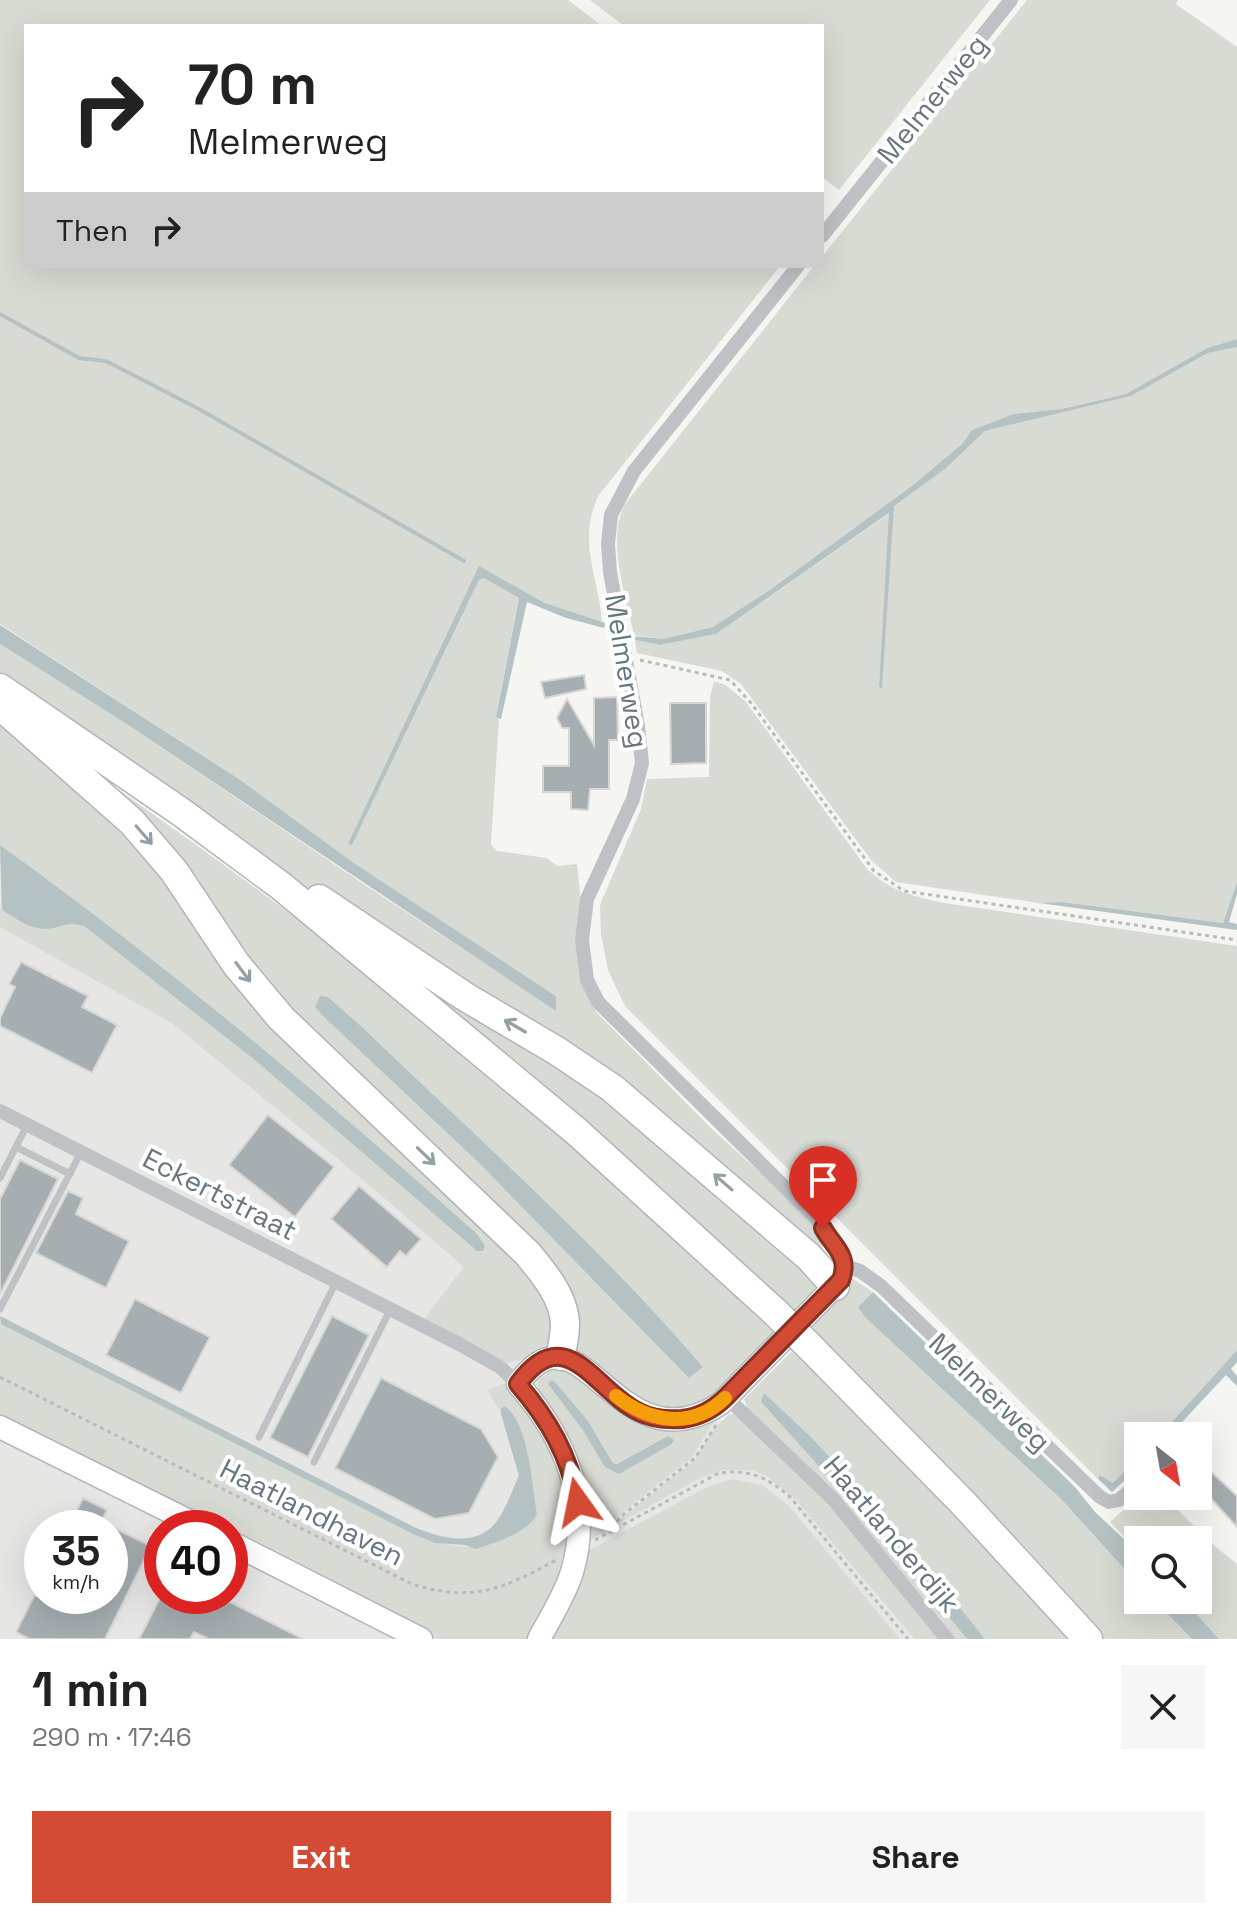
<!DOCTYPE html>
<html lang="en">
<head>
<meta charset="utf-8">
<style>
  :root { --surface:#fff; --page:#f6f6f6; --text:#222; --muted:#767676; --accent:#d34b34 }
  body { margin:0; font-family:"Space Grotesk",sans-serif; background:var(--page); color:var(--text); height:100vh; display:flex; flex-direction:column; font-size:30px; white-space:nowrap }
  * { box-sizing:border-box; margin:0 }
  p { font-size:26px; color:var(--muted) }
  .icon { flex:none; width:44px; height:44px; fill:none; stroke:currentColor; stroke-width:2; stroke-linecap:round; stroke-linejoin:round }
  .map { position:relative; height:1639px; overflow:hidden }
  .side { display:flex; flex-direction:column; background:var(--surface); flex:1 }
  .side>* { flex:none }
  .top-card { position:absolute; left:24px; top:24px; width:800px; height:244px; border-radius:0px; box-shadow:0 8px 32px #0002; background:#fff; color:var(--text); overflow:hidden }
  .needle { width:52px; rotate:149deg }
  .tools { position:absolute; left:1124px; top:1422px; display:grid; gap:16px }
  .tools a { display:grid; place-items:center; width:88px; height:88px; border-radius:0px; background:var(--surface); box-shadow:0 8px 32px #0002; font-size:40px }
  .speed { position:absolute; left:24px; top:1510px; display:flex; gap:16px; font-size:40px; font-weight:700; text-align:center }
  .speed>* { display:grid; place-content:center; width:104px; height:104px; border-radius:50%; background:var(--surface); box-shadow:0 8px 32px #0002; line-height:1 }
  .speed small { font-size:20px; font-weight:400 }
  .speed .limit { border:12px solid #d22; background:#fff; color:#111 }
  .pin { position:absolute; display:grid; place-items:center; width:68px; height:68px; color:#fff; margin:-82px -34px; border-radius:50% 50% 50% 0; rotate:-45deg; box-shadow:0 0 8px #0007 }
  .pin .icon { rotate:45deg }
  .me { position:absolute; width:88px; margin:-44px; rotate:348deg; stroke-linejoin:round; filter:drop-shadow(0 0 6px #0008) }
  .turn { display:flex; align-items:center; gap:28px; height:168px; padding:0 32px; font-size:36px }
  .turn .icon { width:104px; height:104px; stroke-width:2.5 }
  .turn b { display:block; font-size:56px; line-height:68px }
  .then { display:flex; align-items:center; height:76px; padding:0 32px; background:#0003; gap:16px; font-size:30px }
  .round { display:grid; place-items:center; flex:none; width:84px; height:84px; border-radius:0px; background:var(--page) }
  .head { display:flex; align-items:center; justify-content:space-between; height:136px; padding:0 32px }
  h1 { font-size:48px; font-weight:800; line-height:60px }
  .button { display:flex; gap:16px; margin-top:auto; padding:16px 32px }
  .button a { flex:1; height:92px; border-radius:0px; background:var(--accent); color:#fff; font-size:32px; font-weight:800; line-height:92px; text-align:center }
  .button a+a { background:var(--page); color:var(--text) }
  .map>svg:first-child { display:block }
  .built { fill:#e6e6e5; fill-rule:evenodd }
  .green { fill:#d7dbd3; fill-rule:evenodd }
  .water { fill:#b5c2c4 }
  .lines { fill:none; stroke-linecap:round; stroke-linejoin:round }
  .stream { stroke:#b5c2c4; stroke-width:4 }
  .building { fill:#a6aeb2; stroke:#d6d6d4; stroke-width:2 }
  .secondary-casing { stroke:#b1b6b9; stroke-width:25 }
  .highway-casing { stroke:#b1b5b7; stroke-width:31 }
  .path { stroke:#b8bbbd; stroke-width:3; stroke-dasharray:4 4; stroke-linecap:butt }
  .lane { stroke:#bec2c5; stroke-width:7 }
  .street { stroke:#bec2c5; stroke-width:14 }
  .secondary { stroke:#fff; stroke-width:22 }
  .highway { stroke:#fff; stroke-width:28 }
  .highway-bridge-casing { stroke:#b1b5b7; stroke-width:31; stroke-linecap:butt }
  .highway-bridge { stroke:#fff; stroke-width:28 }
  .oneway { stroke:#95a0a6 }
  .route-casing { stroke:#893122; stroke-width:20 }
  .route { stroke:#d34b34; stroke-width:14 }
  .slow { stroke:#f59e0b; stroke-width:14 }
  .labels { text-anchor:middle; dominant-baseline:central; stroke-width:8; stroke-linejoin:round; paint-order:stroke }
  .street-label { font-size:28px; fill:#677780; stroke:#fff }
</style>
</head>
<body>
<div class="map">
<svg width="1237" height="1639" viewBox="0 0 1237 1639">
  <rect width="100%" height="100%" fill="#f5f5f2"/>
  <path class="built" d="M0,853L675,1352L731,1434L815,1501L925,1639H0ZM42,1528H110V1596H42ZM162,1528H230V1596H162Z"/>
  <path class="green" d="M0,0H568L602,26H26V266H780L599,495C576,541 599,576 602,623L545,603L480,567L352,845L479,580L484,578L519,597L496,716L499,718L491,844L497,851L546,858L557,866L577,864L580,894L579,967L583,986L597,1013L713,1130L807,1215C836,1253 821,1286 795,1318L0,676V644L125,723L368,887L556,1010V996L354,863L239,779L0,624Z
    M590,0H990L839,190L822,177V26H624Z
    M1027,0H1178L1176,4L1237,47V339L1207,348L1126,394L1060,409L1013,414L972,430L962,444L913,485L771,589L713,627L663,639L634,635C626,596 606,541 625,504L814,266H822V257Z
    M1237,347V882L1223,923L1062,902L1039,903L896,882L871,860L741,684L722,671L637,653L635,640L660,645L716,634L890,513L879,685L882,688L893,506L945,469L985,431L1131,396L1208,353Z
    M714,681L726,685L746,702L867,869C894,893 910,895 944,903L1237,946V1350L1159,1436H1138V1458L1113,1484L1101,1475L1098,1479L625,1006L608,970L601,934L600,905L641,809L647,779L709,777L710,697Z
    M0,722L40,749L178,888L543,1281L555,1336C542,1350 527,1361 507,1363L424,1319L464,1267L361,1178L172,1023L0,927V907C10,918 30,930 46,929C63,929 63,921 84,926L256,1061L477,1251H483L485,1246L477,1234C324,1097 167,965 0,845Z
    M50,742C227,864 399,991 562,1130C638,1195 708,1266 780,1334L718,1396L686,1412L637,1403L571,1347V1317L267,998ZM328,997L361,1026C475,1136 600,1246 703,1367L689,1377L480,1164L324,1017L315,1007Z
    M852,1278L873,1292L858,1307L866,1317L1062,1500L1138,1584V1600H1154L1192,1639H1101C1009,1529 907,1429 805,1329Z
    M0,1323L413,1534C463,1553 481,1551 527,1526L518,1423L509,1408L505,1406L502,1408L501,1414L488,1390L506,1383L543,1426L569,1496L567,1554L553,1595L527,1639H438L230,1534V1528H218L0,1418Z
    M792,1351L890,1442L1073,1639H985L906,1540L814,1440L761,1402L893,1549L967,1639H954L895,1567L747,1408L744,1399Z
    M551,1371H569L627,1415L665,1429H686L719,1415V1417L710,1427L692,1457L617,1517L610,1529L592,1539L586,1537L538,1393V1380ZM548,1384C579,1407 595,1429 613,1463L616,1464L668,1436L674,1440L672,1444L619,1474L605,1467L582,1429Z
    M729,1414H734L802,1474L893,1578L940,1639H915L795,1499L765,1475L751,1470H724L700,1478L618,1524L620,1519L695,1460L715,1428Z
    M732,1479L762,1485L789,1506L900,1639H552L576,1593L586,1552L707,1487Z
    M1139,1496H1163L1216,1547L1237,1564V1639H1219L1184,1600H1198V1540H1138V1552L1110,1522Z"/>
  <path class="water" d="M1237,339V347L1208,353L1131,396L985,431L945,469L894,506L882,689L879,686L889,513L716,634L660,645L635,640L634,636L663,639L713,627L771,589L913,485L962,444L972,430L1013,414L1061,409L1126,394L1207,348Z
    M479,566L545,603L605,623L604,628L566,618L527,602L501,719L496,717L519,598L484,578L479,580L352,845L348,844Z
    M0,625L239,779L354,863L556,996V1011L125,723L0,644Z
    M0,845C167,965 324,1097 477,1234L485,1246L483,1251H477L256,1061L84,926C63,921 61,929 45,929C28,929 15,918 2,910Z
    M1237,882V894L1229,922L1237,924V930L1039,903L1062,902L1223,923Z
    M320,996L328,997L361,1026C476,1137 599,1245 703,1367L689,1378L480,1164L324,1017L315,1007Z
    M873,1292L1075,1487L1095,1512L1138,1552V1584L1062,1500L865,1317L858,1307Z
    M0,1316L416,1528C441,1538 477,1548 497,1521C506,1509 512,1490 519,1476L501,1414V1408L505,1406C529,1423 532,1486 537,1514C529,1532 495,1543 476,1549L465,1545L435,1543L413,1534L1,1324Z
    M1237,1350V1362L1231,1369L1237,1376V1386L1226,1375L1169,1436H1159Z
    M550,1381H554L588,1421L613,1463L617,1464L668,1436L674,1440L672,1444L619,1474L605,1467L582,1429L548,1384Z
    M764,1393L814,1440L906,1540L985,1639H967L893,1549L761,1402Z
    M1138,1458V1468L1112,1492L1098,1479L1100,1475L1113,1483Z
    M1154,1600H1184L1219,1639H1192Z"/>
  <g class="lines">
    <path class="stream" d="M0,314L79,358L106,361L199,409L464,561"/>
  </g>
  <path class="building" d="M584,675L586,689L545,698L541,682Z
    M617,697L618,740H609V789H590L588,810L571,809V792H543V766H569V728H562L557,718L567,699L594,745V698Z
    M670,703H706V763L671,764Z
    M21,962L88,996L82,1007L117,1025L92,1073L0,1026V1018L15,987L9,984Z
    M268,1115L334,1167L295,1217L229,1165Z
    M20,1160L58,1179L0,1294V1199Z
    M359,1186L421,1239L406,1256L400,1251L387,1267L331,1219Z
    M68,1191L83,1198L76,1214L129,1241L106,1288L36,1253Z
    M135,1299L210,1337L181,1393L106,1355Z
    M332,1316L369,1335L308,1457L270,1438Z
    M381,1378L481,1429L498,1457L469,1513L435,1519L335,1468Z
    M1211,1472L1237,1496V1527L1198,1484Z
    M83,1498L107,1510L98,1528H68Z
    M110,1526L151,1546L105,1639H29L16,1632L34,1596H110Z
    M161,1596H218L303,1639H209L194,1632L190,1639H139Z"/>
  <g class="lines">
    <defs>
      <path id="secondary" d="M0,1427L203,1528
        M230,1542L421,1639
        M539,1639C550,1618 565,1595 572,1572C593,1502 564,1436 518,1384C583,1293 615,1471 720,1404L835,1286"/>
      <path id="highway" d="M0,688L181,812L281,886L576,1131L775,1312
        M3,708L132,822L174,871L236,964L281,1018L527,1253C543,1272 565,1298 565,1325C565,1335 562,1346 561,1356
        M319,899L464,996L557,1051L612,1088L809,1257L835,1286
        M812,1349L965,1505L1088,1639"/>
    </defs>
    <use href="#secondary" class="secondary-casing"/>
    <use href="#highway" class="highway-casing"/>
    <path class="path" d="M640,660L730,680L751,703L874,871L904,891L1237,940
      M0,1377L412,1584C472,1603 504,1589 556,1560
      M614,1529L619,1518L695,1458L716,1425
      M595,1540L717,1474C746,1467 769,1478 790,1497L908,1639"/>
    <path class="lane" d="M16,1147L70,1174
      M0,1178L27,1125
      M0,1309L81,1152
      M259,1437L336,1282
      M314,1462L390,1310"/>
    <path class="street" d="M822,236L1011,0
      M798,266L634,471L611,515L608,544L610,572L638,726L642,763L633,799L587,899L582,940L587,980L598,1002L816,1218L844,1260L843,1273L835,1286
      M0,1111L459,1344L500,1367L518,1384
      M845,1266L860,1271L881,1286L1100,1497L1109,1502L1119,1500L1135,1486
      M726,1397L833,1499L947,1639"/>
    <use href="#secondary" class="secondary"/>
    <use href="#highway" class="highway"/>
    <defs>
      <path id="highway-bridge" d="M775,1312L812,1349"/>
    </defs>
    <use href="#highway-bridge" class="highway-bridge-casing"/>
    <use href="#highway-bridge" class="highway-bridge"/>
  </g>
  <defs><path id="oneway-shaft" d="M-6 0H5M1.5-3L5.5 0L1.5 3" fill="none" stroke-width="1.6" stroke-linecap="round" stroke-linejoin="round" transform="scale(2)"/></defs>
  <g class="oneway">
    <use href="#oneway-shaft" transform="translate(144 835) rotate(49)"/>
    <use href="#oneway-shaft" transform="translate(243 972) rotate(53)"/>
    <use href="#oneway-shaft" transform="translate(515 1026) rotate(-150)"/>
    <use href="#oneway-shaft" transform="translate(426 1156) rotate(44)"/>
    <use href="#oneway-shaft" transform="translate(723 1182) rotate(-139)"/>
  </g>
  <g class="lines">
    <defs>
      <path id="route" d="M578,1502C569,1455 549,1420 518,1384C566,1318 594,1390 639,1412C652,1419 667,1420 682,1419C699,1417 714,1409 726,1397L841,1280C850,1255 834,1248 823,1228"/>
    </defs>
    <use href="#route" class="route-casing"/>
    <use href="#route" class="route"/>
    <path class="slow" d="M616,1396C649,1422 692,1430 725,1398"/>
  </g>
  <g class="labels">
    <g class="street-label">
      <text transform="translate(932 99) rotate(-51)">Melmerweg</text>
      <text transform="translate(627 671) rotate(81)">Melmerweg</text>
      <text transform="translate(220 1194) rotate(27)">Eckertstraat</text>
      <text transform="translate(990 1392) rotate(44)">Melmerweg</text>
      <text transform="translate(312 1512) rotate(27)">Haatlandhaven</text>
      <text transform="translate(892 1534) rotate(50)">Haatlanderdijk</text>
    </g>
  </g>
</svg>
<div class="tools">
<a><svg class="needle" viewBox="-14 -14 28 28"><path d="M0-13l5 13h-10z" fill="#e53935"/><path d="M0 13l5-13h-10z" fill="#767676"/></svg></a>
<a><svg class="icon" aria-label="search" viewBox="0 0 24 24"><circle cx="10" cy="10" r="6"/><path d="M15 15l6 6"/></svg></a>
</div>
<div class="speed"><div>35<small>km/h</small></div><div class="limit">40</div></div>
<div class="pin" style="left:823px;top:1228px;background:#d93025"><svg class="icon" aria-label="arrive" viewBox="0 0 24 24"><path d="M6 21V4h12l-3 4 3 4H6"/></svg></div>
<svg class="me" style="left:578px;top:1502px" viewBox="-20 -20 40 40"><path d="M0-17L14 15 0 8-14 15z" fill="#d34b34" stroke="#fff" stroke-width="4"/></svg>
<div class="top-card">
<div class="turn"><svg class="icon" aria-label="right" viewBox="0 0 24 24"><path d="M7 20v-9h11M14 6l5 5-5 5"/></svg><div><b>70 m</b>Melmerweg</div></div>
<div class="then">Then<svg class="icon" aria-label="right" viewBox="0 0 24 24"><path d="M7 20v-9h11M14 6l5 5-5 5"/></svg></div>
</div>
</div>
<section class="side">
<div class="head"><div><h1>1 min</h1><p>290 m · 17:46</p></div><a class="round"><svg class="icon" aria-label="close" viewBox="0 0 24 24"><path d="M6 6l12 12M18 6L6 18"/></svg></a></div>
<div class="button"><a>Exit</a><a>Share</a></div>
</section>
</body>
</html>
